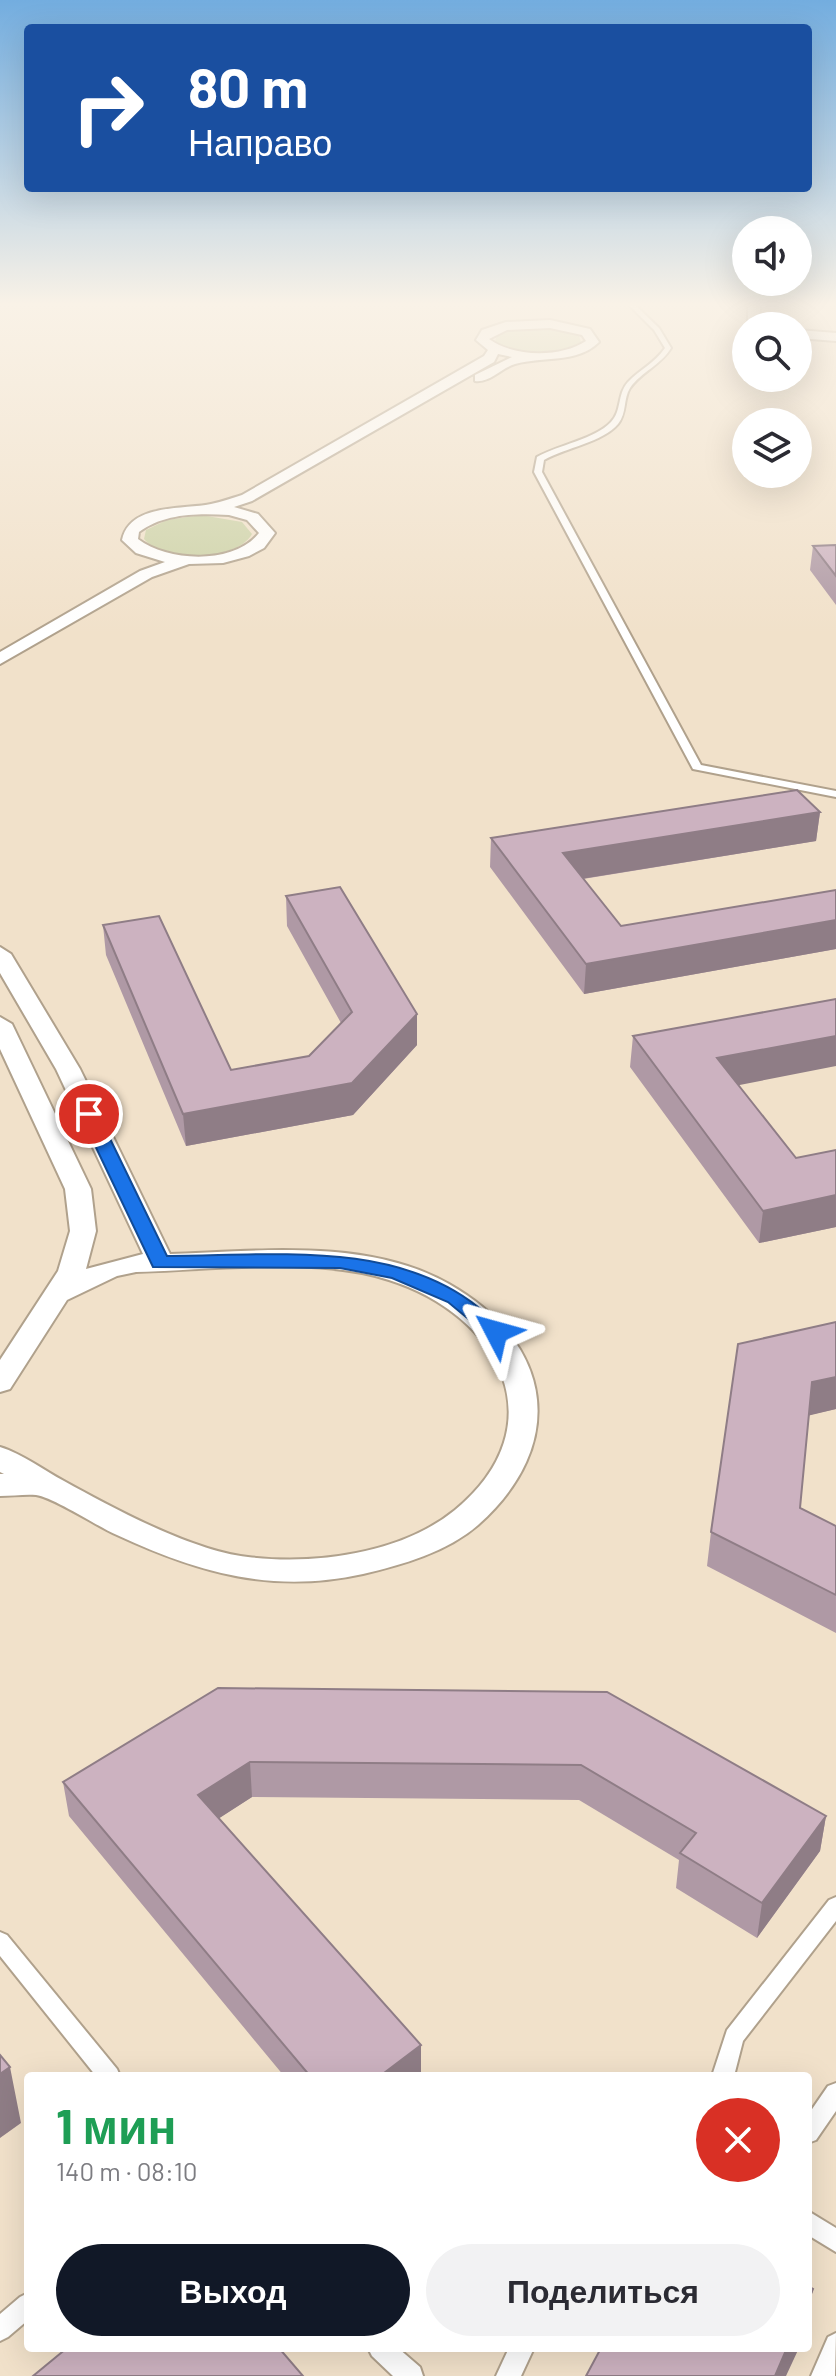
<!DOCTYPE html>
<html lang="ru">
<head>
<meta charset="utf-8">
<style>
  :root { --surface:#fff; --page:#f2f2f3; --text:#2b2b33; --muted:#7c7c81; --accent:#111827 }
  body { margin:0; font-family:Barlow,sans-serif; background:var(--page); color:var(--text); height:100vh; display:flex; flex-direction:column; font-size:30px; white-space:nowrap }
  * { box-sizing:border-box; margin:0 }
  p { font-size:26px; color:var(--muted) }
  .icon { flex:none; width:44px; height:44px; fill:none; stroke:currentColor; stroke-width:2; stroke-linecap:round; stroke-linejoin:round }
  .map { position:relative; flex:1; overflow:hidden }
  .drawer { position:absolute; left:24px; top:2072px; width:788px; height:280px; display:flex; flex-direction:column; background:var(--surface); border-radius:8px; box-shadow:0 8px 32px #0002 }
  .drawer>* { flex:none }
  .banner { position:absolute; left:24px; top:24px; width:788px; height:168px; border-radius:8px; box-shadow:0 8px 32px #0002; background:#1a4fa0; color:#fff; overflow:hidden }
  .tools { position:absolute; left:732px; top:216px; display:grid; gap:16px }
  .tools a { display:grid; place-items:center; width:80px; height:80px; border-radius:50%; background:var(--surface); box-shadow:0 8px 32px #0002; font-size:40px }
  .pin { position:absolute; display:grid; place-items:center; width:68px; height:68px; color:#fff; margin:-34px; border:4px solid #fff; border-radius:50%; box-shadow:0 2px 8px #0007 }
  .me { position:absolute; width:88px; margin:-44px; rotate:309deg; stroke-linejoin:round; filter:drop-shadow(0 0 6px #0008) }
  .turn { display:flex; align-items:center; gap:28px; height:168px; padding:0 32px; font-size:36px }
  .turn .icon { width:104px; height:104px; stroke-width:2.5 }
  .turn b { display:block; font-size:56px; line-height:68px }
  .round { display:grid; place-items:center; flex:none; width:84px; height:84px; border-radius:42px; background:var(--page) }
  .summary { display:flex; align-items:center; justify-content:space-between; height:136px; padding:0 32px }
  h1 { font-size:48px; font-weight:700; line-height:60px; color:#1e9e55 }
  .action { display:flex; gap:16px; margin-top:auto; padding:16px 32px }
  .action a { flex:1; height:92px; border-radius:48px; background:var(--accent); color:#fff; font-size:32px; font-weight:700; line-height:92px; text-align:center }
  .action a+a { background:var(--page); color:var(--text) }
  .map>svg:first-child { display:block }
  .green { fill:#cbd1a5 }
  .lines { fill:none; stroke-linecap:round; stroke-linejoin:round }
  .service-casing { stroke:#b0a18c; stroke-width:4 }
  .minor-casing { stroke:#b0a18c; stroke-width:4 }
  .service { fill:#fff; fill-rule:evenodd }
  .minor { fill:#fff; fill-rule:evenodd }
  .wall { fill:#af99a5 }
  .shaded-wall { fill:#8f7d86 }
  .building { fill:#ccb2c0; stroke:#8f7d86; stroke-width:2 }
  .route { fill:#1a73e8; stroke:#114b97; stroke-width:2 }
</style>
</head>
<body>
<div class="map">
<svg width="836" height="2376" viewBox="0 0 836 2376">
  <rect width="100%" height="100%" fill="#f1e1ca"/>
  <path class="green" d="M516,328H554L579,336L581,342C560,358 517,356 495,342L497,334Z
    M201,515L242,522L252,534C236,562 164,563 144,539L146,530L167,520Z"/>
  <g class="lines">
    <defs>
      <path id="service" d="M626,302H632L659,328L671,348C661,365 641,372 630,388C623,399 627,413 618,424C603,442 565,448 544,460L542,472L701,765L836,791V797L693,769L534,472L537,457C558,445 595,439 611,422C622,411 617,394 628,382C639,370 655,363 665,348L654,330Z
        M836,1897V1921L743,2041L734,2076H712L727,2030L829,1900Z
        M0,1932L7,1935L117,2069L120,2076H96L0,1956Z
        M836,2083V2111L816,2140L808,2143V2115L828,2086Z
        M808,2211L836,2228V2252L808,2235Z
        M28,2293V2320L8,2337L0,2341V2314L20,2297Z
        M836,2333L835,2376H811L828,2337Z
        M368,2348H398L420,2367L423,2376H393L372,2356Z
        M509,2348H534L521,2376H496Z"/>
      <path id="minor" d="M748,302H760V326H748Z
        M550,320L590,329L599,342C577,364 543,356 515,364C501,368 490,383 475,381V375L512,357L498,354L494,362L252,501L234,507L258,514L275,533L264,548L249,556L223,563L189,564L152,577L0,664V652L140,571L165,562L136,553L122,540C130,503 183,510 211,504C221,502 232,498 242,495L484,356L488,350L476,340L482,330L506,322ZM550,328L582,335L586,341C561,358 513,357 489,339L507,330ZM229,515L247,520L259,533C234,565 168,562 138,539L139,532C164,513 199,513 229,515Z
        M798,330L836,333V341L798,338Z
        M0,947L11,954L80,1069L170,1254C259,1251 368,1238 449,1284C553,1343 569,1444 478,1525C447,1552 402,1565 363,1574C272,1594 199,1573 117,1535C98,1527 53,1497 36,1495C25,1494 12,1496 0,1496V1474H4L0,1472V1447C23,1454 43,1470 64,1481C113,1508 192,1551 248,1557C315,1565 401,1554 455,1510C558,1425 500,1315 389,1280C315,1256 214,1270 136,1272L117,1276L67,1300L10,1389L0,1392V1360L58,1271L70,1231L65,1189L0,1049V1017L12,1024L91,1189L96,1231L86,1269L143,1254L56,1069L0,973Z"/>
    </defs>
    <use href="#service" class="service-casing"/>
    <use href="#minor" class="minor-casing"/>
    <use href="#service" class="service"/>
    <use href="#minor" class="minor"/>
  </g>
  <path class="wall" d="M836,545V605L810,570L813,546Z
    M820,812L816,841L583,879L621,926L836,890V949L584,994L490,867L491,838Z
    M286,896L417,1045L353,1115L186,1146L106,955L103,925L231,1070L309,1056L341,1023L287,926Z
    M633,1036L738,1085L796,1158L836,1150V1227L759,1243L630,1067Z
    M836,1322V1409L809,1415L800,1508L836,1526V1633L707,1566L711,1532Z
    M218,1688L826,1816L820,1851L757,1938L676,1888L679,1860L579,1800L252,1797L219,1818L421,2076H284L69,1816L63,1782Z"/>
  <path class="shaded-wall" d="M820,812L816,841L562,882L563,853Z
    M836,920V949L584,994L586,964Z
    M417,1014V1045L353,1115L186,1146L183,1114Z
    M836,1036V1066L714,1090L717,1058Z
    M836,1195V1227L759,1243L763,1211Z
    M836,1377V1409L807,1416L812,1382Z
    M250,1762L252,1797L201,1830L198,1795Z
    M826,1816L820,1851L757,1938L762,1903Z
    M421,2045V2076H380Z
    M10,2067L21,2123L0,2138V2074Z
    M813,2289L808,2314V2301Z
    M787,2348H799L786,2376H775Z"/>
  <path class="building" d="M836,545V576L813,546Z
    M797,790L820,812L563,853L621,926L836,890V920L586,964L491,838Z
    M340,887L417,1014L352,1083L183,1114L103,925L159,916L231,1070L309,1056L352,1012L286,896Z
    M836,999V1036L717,1058L796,1158L836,1150V1195L763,1211L633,1036Z
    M836,1322V1377L812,1382L800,1508L836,1526V1595L711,1532L738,1344Z
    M218,1688L607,1692L826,1816L762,1903L680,1853L696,1833L581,1765L250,1762L198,1795L421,2045L380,2076H310L63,1782Z
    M0,2055L10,2067L0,2074Z
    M808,2286L813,2289L808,2301Z
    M67,2348H279L303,2376H33Z
    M601,2348H787L775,2376H586Z"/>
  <linearGradient id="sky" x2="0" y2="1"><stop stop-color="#73addf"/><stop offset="0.48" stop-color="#f9f2e7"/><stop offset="1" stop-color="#f9f2e7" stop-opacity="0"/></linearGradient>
  <rect width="836" height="634" fill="url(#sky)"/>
  <path class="route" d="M89,1108L98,1114L167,1256C269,1256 393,1239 478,1307C488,1315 499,1322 506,1332L496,1338L489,1336L448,1302L392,1278L340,1268L153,1267L80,1114Z"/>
</svg>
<div class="tools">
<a><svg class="icon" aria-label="sound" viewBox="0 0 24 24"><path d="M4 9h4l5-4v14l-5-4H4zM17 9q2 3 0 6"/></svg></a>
<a><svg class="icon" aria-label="search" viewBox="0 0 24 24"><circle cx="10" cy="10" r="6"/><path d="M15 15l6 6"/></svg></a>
<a><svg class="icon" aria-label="layers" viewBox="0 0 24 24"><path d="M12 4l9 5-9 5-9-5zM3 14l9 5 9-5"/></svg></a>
</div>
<div class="pin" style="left:89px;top:1114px;background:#d93025"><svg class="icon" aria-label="arrive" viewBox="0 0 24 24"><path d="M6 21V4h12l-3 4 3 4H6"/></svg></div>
<svg class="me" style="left:496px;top:1332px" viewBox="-20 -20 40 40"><path d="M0-17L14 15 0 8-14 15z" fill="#1a73e8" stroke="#fff" stroke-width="4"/></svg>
<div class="banner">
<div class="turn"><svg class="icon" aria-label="right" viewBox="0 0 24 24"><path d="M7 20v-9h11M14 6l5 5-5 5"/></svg><div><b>80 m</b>Направо</div></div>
</div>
<section class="drawer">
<div class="summary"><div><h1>1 мин</h1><p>140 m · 08:10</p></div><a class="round" style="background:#d93025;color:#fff"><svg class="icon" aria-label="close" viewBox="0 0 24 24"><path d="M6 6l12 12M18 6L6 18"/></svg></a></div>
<div class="action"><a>Выход</a><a>Поделиться</a></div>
</section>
</div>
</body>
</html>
